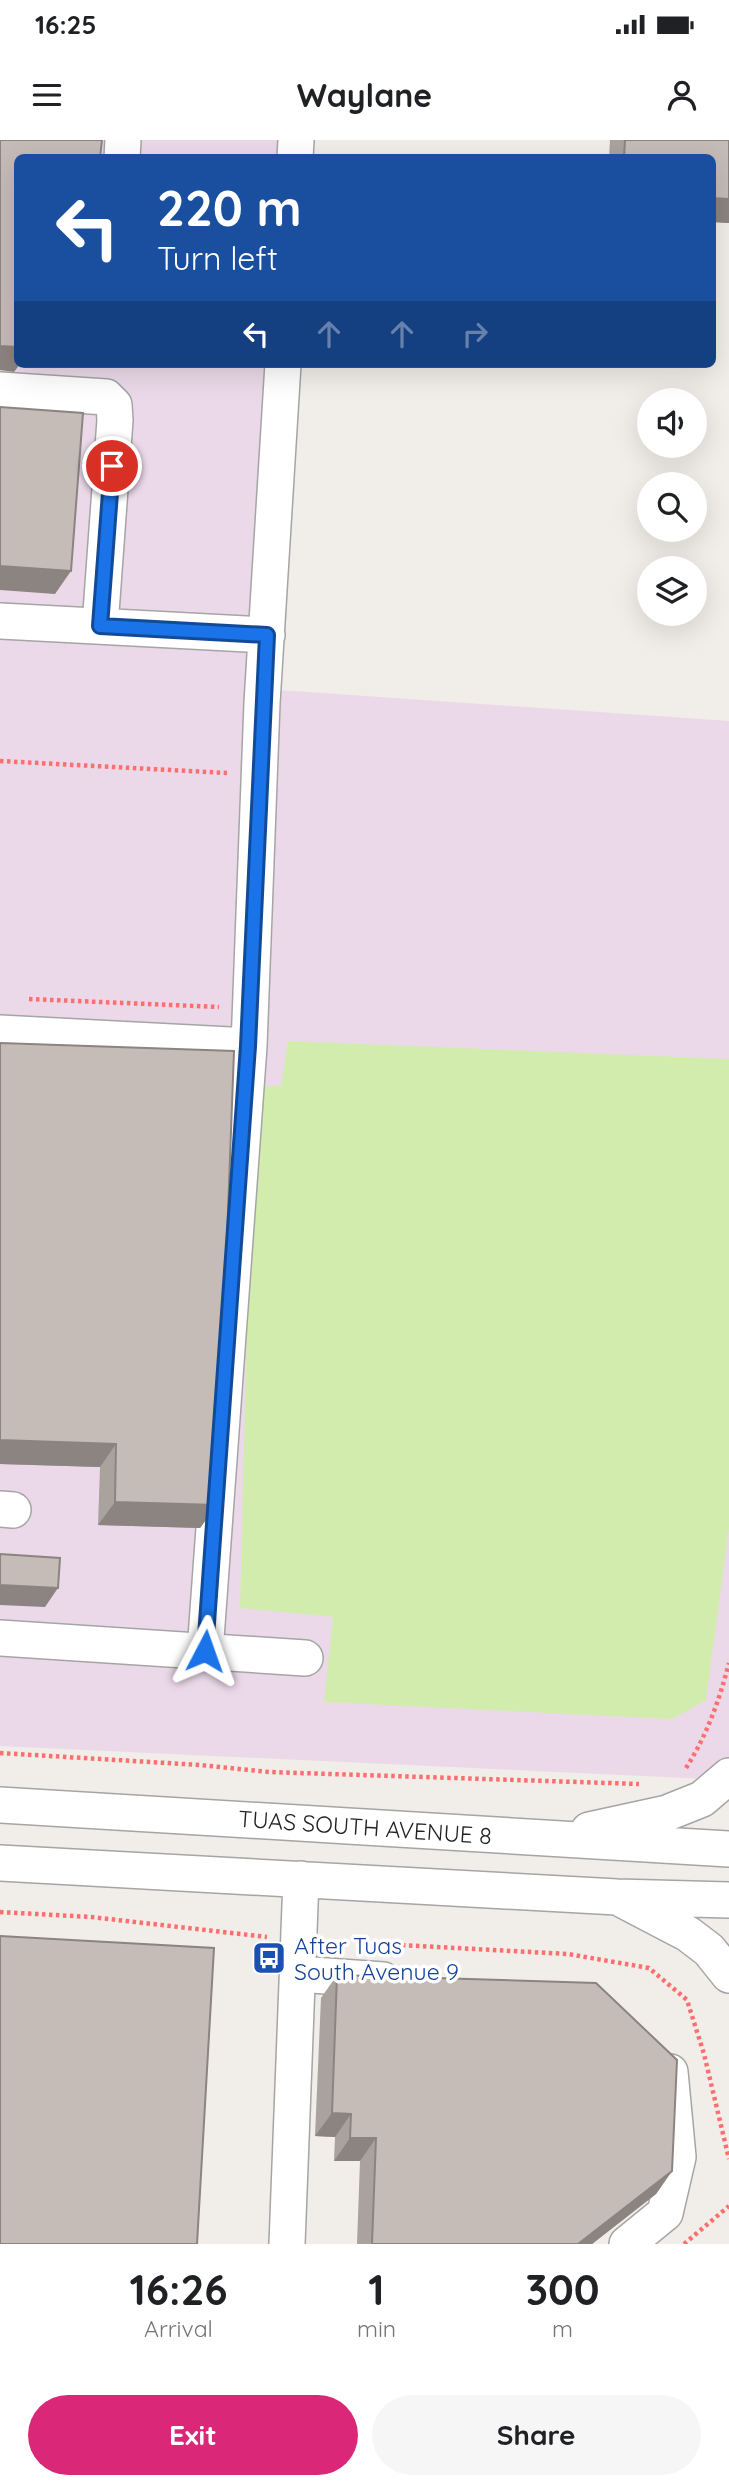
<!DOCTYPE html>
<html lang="en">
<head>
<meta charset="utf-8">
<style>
  :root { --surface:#fff; --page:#f6f6f6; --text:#202124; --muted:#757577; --accent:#db2777 }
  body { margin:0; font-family:Quicksand,sans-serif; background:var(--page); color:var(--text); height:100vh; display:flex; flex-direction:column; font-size:26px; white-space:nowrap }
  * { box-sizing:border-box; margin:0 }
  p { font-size:23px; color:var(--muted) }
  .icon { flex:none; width:38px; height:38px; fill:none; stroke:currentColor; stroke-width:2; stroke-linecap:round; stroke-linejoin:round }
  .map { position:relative; height:2104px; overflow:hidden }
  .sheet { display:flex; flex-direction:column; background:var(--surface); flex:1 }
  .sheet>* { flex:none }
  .banner { position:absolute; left:14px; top:14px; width:702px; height:214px; border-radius:10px; box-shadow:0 7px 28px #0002; background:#1a4fa0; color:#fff; overflow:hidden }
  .buttons { position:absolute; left:637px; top:248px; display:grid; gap:14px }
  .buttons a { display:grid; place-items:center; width:70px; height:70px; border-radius:50%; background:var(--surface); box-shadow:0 7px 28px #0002; font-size:35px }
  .pin { position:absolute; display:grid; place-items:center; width:60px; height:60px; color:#fff; margin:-30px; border:4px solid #fff; border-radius:50%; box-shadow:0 2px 7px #0007 }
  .me { position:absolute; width:77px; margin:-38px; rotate:4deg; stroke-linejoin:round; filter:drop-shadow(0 0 5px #0008) }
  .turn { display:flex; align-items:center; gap:24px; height:147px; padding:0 28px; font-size:32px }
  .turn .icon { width:91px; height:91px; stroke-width:2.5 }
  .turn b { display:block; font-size:49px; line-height:60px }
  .lanes { display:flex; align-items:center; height:66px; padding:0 28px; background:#0003; justify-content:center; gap:35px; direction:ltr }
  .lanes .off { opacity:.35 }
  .eta { display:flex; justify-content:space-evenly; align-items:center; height:119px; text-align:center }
  .eta b { font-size:42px; font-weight:700; line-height:49px }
  .cta { display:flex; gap:14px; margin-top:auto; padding:14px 28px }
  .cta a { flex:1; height:80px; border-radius:42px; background:var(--accent); color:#fff; font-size:28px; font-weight:700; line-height:80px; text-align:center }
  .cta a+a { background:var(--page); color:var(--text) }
  .status { display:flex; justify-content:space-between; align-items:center; height:49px; padding:0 35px; background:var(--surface); direction:ltr }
  .status svg { height:19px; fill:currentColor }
  header { display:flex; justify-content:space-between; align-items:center; height:91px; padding:0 28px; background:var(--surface); font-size:32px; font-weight:700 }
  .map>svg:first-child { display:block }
  .industrial { fill:#ebd9e9 }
  .grass { fill:#d2ecad }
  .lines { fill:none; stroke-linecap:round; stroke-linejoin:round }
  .minor-casing { stroke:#a5a5a5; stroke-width:38 }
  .path { stroke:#fc6f6e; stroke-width:4.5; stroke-dasharray:3.5 3.5; stroke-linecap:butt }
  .minor { stroke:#fff; stroke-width:35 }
  .wall { fill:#aaa29d }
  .shaded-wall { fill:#8b8480 }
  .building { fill:#c6bcb7; stroke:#8b8480; stroke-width:2 }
  .route-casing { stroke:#114b97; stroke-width:18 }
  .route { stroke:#1a73e8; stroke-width:12 }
  .labels { text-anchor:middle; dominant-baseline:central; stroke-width:7; stroke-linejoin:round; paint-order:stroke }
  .street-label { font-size:23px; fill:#212121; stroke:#fff }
  .transit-label { font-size:23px; fill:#164399; stroke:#fff; text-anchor:start }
</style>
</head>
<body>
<div class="status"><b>16:25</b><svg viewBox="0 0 49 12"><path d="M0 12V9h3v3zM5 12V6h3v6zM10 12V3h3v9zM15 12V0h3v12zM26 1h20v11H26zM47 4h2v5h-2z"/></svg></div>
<header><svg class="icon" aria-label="menu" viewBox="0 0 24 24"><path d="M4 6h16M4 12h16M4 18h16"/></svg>Waylane<svg class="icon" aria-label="person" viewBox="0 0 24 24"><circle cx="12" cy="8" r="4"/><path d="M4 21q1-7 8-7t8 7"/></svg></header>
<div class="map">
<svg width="729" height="2104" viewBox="0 0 729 2104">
  <rect width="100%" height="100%" fill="#f1ede8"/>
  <path class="industrial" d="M0,0H313L312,17L18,18V224H299L278,550L729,581V1640L0,1606Z"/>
  <path class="grass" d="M288,901L729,919V1388L706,1560L672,1579L324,1562L333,1477L240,1468L253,946H281Z"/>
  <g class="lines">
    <defs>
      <path id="minor" d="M122,18L123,0
        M295,18L296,0
        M0,250L106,257L114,265L115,280L100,486
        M0,481L267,495
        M0,893L249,906
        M0,1369L13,1370
        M0,1498L305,1518
        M205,1512L249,906L262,563L283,224
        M0,1665C243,1679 486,1695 729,1709
        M589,1690L667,1673L702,1659L729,1636
        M0,1723L617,1757L729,1760
        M623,1760L688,1794L709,1810L729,1835
        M298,1834L383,1840
        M287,2104L301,1739
        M627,2104L665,2073L678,2017L670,1932"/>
    </defs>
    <use href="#minor" class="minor-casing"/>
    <path class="path" d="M0,621L227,633
      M29,859L219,867
      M0,1613L200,1625L269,1632L639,1644
      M686,1628C707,1595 719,1561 729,1523
      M0,1772L91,1777L267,1797
      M381,1804L568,1814L649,1828L687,1860L704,1914L729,2019
      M684,2104L729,2066"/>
    <use href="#minor" class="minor"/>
  </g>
  <path class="wall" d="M610,0H729V83L712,82V18H609Z
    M0,903L217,1365L200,1388L98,1385L100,1327L0,1324Z
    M337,1835L672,2031L656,2054L592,2104H357L360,2021H334L335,1997L315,1996L321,1858Z"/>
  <path class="shaded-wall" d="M712,58L729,59V83L712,82Z
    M0,206L18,207V224H20L14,232L0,230Z
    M0,426L71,431L55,454L0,450Z
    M0,1300L116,1304L100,1327L0,1324Z
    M115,1362L217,1365L200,1388L98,1385Z
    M0,1445L58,1448L45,1467L0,1465Z
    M332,1973L351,1974L335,1997L315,1996Z
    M350,1998H376L360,2021H334Z
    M672,2031L656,2054L592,2104H578Z"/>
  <path class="building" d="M0,0H102L100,18H18V207L0,206Z
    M625,0H729V59L712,58V18H624Z
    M0,267L83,273L71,431L0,426Z
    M0,903L234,911L217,1365L115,1362L116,1304L0,1300Z
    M0,1414L60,1418L58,1448L0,1445Z
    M0,1796L214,1808L197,2104H0Z
    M337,1835L596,1843L677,1920L672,2031L578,2104H372L376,1998H350L351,1974L332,1973Z"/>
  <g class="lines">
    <defs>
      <path id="route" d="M112,326L100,486L267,495L248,906L205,1511"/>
    </defs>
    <use href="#route" class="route-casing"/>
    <use href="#route" class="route"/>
  </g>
  <defs>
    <symbol id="bus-square" viewBox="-11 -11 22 22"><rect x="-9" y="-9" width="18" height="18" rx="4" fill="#1a4fb4" stroke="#fff"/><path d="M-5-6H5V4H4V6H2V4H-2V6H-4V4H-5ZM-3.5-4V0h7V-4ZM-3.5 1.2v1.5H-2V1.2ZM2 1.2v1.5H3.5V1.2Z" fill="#fff"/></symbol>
  </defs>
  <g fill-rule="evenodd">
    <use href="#bus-square" x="250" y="1799" width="38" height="38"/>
  </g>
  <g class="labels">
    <g class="street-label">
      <text transform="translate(365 1687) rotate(4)">TUAS SOUTH AVENUE 8</text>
    </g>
    <g class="transit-label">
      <text x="294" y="1805">After Tuas<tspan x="294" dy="26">South Avenue 9</tspan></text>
    </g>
  </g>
</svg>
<div class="buttons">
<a><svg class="icon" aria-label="sound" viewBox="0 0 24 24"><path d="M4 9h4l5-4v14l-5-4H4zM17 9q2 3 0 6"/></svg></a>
<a><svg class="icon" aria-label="search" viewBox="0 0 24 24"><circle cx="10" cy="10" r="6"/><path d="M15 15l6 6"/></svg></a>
<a><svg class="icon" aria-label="layers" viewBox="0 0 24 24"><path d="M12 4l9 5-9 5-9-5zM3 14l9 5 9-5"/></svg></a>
</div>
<div class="pin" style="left:112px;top:326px;background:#d93025"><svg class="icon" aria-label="arrive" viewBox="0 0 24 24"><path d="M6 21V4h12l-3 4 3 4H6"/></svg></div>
<svg class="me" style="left:205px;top:1511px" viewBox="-20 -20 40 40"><path d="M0-17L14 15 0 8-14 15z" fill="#1a73e8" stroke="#fff" stroke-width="4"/></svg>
<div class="banner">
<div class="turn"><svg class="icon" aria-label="left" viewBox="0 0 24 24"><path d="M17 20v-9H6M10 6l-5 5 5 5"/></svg><div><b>220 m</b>Turn left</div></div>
<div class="lanes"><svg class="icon" aria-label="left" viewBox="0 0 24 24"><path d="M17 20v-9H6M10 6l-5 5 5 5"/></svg><svg class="icon off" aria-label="ahead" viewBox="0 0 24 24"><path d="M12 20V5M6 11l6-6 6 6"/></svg><svg class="icon off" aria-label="ahead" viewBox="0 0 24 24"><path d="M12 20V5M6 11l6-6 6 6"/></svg><svg class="icon off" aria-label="right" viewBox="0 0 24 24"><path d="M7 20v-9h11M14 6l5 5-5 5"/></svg></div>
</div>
</div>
<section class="sheet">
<div class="eta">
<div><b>16:26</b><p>Arrival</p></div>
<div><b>1</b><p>min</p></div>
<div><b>300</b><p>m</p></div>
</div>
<div class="cta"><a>Exit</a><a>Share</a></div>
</section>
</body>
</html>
